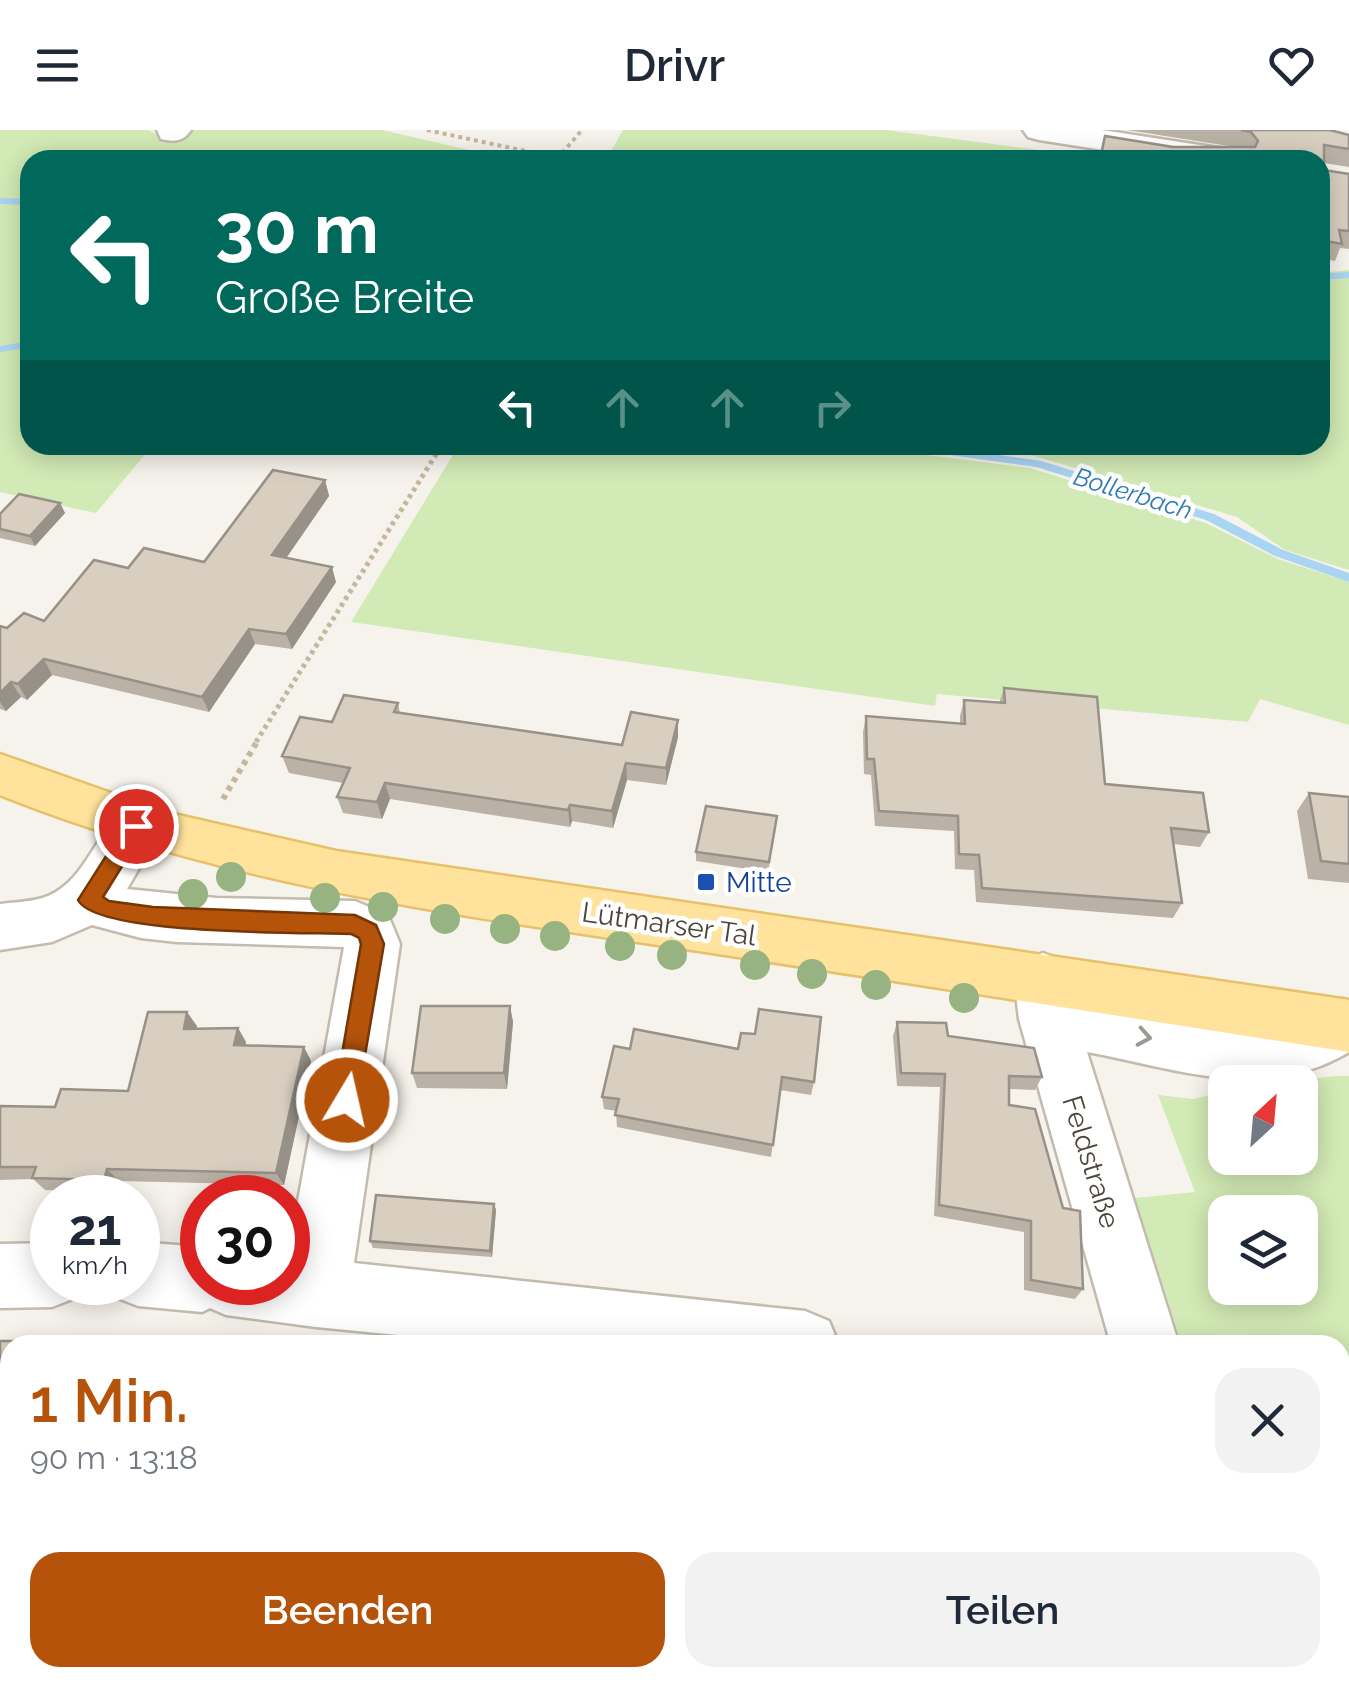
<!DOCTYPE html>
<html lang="de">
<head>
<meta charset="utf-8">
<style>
  :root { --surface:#fff; --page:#f2f2f3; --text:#1f2937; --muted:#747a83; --accent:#b45309 }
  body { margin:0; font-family:Raleway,sans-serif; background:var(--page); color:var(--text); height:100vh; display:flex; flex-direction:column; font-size:38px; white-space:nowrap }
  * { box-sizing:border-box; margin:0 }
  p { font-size:32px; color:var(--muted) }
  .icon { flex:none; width:55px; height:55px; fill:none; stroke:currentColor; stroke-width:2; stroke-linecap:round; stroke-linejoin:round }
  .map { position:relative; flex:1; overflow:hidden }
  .sheet { position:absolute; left:0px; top:1205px; width:1350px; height:352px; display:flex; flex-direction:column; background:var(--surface); border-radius:30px 30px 0 0; box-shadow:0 5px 25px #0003 }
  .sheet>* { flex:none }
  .banner { position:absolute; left:20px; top:20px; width:1310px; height:305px; border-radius:30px; box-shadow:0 5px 25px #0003; background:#00695c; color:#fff; overflow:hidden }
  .needle { width:65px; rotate:26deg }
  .tools { position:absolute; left:1208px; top:935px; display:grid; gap:20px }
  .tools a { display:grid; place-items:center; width:110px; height:110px; border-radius:20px; background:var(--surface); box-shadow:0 5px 25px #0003; font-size:50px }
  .speed { position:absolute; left:30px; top:1045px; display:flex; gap:20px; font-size:50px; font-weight:700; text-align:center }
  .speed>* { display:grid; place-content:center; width:130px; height:130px; border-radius:50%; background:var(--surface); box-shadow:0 5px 25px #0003; line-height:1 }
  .speed small { font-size:25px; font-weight:400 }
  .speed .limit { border:15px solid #d22; background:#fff; color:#111 }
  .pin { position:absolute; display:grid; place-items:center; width:85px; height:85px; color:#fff; margin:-42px; border:5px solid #fff; border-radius:50%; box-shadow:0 2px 10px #0007 }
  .me { position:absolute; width:110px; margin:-55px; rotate:9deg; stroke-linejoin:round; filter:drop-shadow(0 0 8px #0008) }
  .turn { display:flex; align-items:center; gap:35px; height:210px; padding:0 30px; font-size:45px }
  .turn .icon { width:130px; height:130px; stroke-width:2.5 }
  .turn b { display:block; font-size:70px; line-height:85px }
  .lanes { display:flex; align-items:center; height:95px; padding:0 30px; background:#0003; justify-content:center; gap:50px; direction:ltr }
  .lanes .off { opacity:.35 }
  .round { display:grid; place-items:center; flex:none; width:105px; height:105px; border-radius:30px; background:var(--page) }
  .overview { display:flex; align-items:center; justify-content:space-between; height:170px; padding:0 30px }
  h1 { font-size:60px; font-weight:600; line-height:75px; color:var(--accent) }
  .button { display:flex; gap:20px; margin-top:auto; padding:20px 30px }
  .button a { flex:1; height:115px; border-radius:30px; background:var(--accent); color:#fff; font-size:40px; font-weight:600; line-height:115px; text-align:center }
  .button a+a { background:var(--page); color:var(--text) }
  header { display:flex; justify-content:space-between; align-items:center; height:130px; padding:0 30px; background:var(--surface); font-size:45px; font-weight:600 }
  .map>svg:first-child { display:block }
  .green { fill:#d2eab5; fill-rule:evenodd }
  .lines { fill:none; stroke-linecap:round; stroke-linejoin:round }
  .stream { fill:#a9d4f2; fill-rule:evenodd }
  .minor-casing { stroke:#c2bbae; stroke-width:5 }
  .major-casing { stroke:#e6c16a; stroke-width:5 }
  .path-far2 { stroke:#c4b79f; stroke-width:4; stroke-dasharray:4 4; stroke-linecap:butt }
  .path-far1 { stroke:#c4b79f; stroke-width:5; stroke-dasharray:4 4; stroke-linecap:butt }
  .path { stroke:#c4b79f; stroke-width:6; stroke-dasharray:5 5; stroke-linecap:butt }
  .minor { fill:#fff; fill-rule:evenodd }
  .major { fill:#ffe39c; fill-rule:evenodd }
  .tree { fill:#97b381 }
  .wall { fill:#bab2a6 }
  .shaded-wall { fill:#979187 }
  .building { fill:#d8cfc1; stroke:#979187; stroke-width:2.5 }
  .oneway { stroke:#9c9892 }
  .route { fill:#b45309; stroke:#753606; stroke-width:2.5 }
  .transit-dot { fill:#1a4fb4; stroke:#fff; stroke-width:4 }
  .labels { text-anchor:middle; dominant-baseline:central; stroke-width:9; stroke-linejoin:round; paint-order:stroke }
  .far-water-label { font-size:25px; font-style:italic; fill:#2e7ab2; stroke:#fff }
  .transit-label { font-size:28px; fill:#164399; stroke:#fff; text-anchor:start }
  .street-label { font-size:28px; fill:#4b4439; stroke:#fff }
</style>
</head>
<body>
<header><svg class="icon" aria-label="menu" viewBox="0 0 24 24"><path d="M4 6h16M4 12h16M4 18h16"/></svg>Drivr<svg class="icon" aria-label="heart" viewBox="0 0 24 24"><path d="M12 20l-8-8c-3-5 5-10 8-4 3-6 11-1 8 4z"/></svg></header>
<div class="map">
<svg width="1349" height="1557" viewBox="0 0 1349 1557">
  <rect width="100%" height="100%" fill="#f6f3ec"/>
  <path class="green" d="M0,0H148L169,11L185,0H382L513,30H30V315H153L96,383L0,362Z
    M623,0H886L1039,20L1037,30H606Z
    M1349,140V440L1285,420L1237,387L1035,326L961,315H1320V143Z
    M459,315L863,317L1030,338L1206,393L1278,429L1349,452V595L1260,569L1248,592L937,564L935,576L351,492Z
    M1337,946H1349V1557H1294L1291,1548H1340V1215H1182L1135,1068L1195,1062L1158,965L1194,969L1225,961V1028H1300V952H1283ZM1225,1082H1300V1158H1225Z"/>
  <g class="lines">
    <path class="stream" d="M0,68L30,69V75L0,74Z
      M1349,142V148L1320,150V144Z
      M30,211V217L0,222V216Z
      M901,315H931L1041,331L1214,384L1283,420L1349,443V452L1275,426L1206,390L1036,337L907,319Z"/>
    <defs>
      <path id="minor" d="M157,0H191C183,12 174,12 161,9Z
        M1023,0H1102L1232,20L1244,23L1249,30H1168L1039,10L1028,7Z
        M137,676L156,682L163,697L127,759L216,768L355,771L388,785L400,814L354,1133L805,1181L829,1191L839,1215H500L316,1197L226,1185L210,1178L202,1182L138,1176L115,1167L109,1152H138V1112L202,1117V1152H288V1126L344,817L177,812L141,808L92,795L52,812L0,820V774C16,772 33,772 48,766C91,748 96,690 137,676Z
        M1043,823L1063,831L1072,848L1074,868C1136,879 1227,906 1287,895C1306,891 1325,876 1343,869L1349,871V922C1263,973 1179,939 1087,922L1179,1215H1111L1019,889L1014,848L1023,831Z
        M52,1113V1152H82L75,1168L52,1177L0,1178V1114Z
        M1212,1548H1289L1293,1557H1215Z"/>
      <path id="major" d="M0,624L165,682L336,721L1349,870V922C1132,888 916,854 699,821C461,786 225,755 0,665Z"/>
    </defs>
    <use href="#minor" class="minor-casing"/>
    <use href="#major" class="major-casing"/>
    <path class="path-far2" d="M427,0L558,28
      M557,29L582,0"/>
    <path class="path-far1" d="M256,612L442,315"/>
    <path class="path" d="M223,669L258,610"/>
    <use href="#minor" class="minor"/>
    <use href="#major" class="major"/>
  </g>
  <g class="tree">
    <circle cx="231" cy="747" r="15"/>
    <circle cx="193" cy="764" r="15"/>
    <circle cx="325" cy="768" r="15"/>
    <circle cx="383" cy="777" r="15"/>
    <circle cx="445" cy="789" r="15"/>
    <circle cx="505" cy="799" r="15"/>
    <circle cx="555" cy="806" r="15"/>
    <circle cx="620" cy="816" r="15"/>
    <circle cx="672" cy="825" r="15"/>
    <circle cx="755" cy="835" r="15"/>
    <circle cx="812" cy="844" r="15"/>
    <circle cx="876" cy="855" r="15"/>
    <circle cx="964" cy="868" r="15"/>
  </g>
  <path class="wall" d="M1127,0H1330L1349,5V37L1324,33V40L1349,44V119L1340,118L1335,131L1320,128V30H1099L1105,6L1173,17H1235Z
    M325,350L329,366L286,428L336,452L292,519L255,514L209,582L52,545L27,570L21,567L6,581L0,579V496L7,498L44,491L128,438L204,432Z
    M60,373L65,383L35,416L0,408V384Z
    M1004,558L1105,654L1209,702L1200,717L1173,714L1182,773L1173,788L976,772L974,740L955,739L954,701L875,696L871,645L864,644L863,602L866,586L960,593V586L964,570L999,573Z
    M398,573L400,583L622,615L678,590V607L666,655L627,650L613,698L572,691L570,697L390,669L382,689L343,683L337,667L343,653L289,643L282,626L332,592Z
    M1309,663L1349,667V753L1308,749L1297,681Z
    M776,696L768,742L696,731V722Z
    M510,876L513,892L507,959L417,958L412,943Z
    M897,892L948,906L1042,947L1035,960L1009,959V975L1083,1159L1075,1169L1024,1160V1102L934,1086L940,957L897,956L893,906Z
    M197,896L196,899L238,898L246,912L245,916L304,917L311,931L284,1055L119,1051L116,1062L45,1060L33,1049L0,1050V976L55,977L128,961Z
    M630,919L814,952L811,965L780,960L771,1027L617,997L616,981L604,979L602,967Z
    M494,1074L496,1080L492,1127L373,1118L370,1111Z
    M0,1211H34L39,1215H10V1472L0,1471V1406L8,1384H0Z"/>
  <path class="shaded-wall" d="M325,350L329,366L278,440L272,425Z
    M60,373L65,383L35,416L30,406Z
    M332,437L336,452L292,519L286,504Z
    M249,499L255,514L209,582L202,567Z
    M44,529L52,545L27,570L18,554Z
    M11,552L21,567L6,581L0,572V563Z
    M678,590V607L666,655V638Z
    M626,633L627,650L613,698L612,681Z
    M385,653L390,669L382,689L377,672Z
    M570,675L572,691L570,697L568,680Z
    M510,876L513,892L507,959L504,943Z
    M187,882L197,896L193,913L184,899Z
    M238,898L246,912L242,929L234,915Z
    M304,917L311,931L284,1055L276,1043Z
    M107,1039L119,1051L116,1062L104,1050Z
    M494,1074L496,1080L492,1127L490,1121Z"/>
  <path class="building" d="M1241,0H1330L1349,5V19L1324,15V40L1349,44V101L1339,100L1342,114L1320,110V30H1100L1105,6L1173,17H1255L1258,11L1251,2Z
    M273,340L325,350L272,425L332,437L286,504L249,499L202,567L44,529L18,554L11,552L0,563V496L7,498L24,483L44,491L94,430L128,438L144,418L204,432Z
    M19,364L60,373L30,406L0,399V384Z
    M1004,558L1097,567L1105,654L1203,663L1209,702L1171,698L1182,773L982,758L979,725L959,724L958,686L879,681L874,629H867L866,586L965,594L964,570L1005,573Z
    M344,565L398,573L394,582L622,615L631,582L678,590L666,638L626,633L612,681L570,675L568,680L385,653L377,672L337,667L350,638L282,626L300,587L332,592Z
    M1309,663L1349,667V734L1321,731Z
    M706,676L777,686L769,732L696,722Z
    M421,876H510L504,943H412Z
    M759,879L821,887L814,952L782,947L773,1015L615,985L619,969L602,967L614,916L630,919L634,899L738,919L741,903L755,904Z
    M148,882H187L184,899L238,898L234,915L304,917L276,1043L107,1039L104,1050L32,1048L36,1037H0V976L55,977L61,959L128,961Z
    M897,892L946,893L948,906L1034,918L1042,947L1009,946V975L1035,979L1063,1078L1080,1081L1083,1159L1031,1150V1091L939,1075L945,944L901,943Z
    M376,1065L494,1074L490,1121L370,1111Z
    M0,1211H34L33,1215H10V1378H0Z
    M10,1380V1470L0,1469V1406Z"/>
  <defs><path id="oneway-chevron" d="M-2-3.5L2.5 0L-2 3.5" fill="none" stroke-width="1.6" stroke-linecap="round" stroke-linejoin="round" transform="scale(2.5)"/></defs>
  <use class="oneway" href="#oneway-chevron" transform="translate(1144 907) rotate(10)"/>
  <path class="route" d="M136,688L147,696L103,767L109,771L153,777L355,785L376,795L384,814L356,978L347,981L338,978L334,970L361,814L359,808L351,804C305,802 97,806 78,770L129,690Z"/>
  <rect class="transit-dot" x="696" y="742" width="20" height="20" rx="5"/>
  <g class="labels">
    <g class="far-water-label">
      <text transform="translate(1133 363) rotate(17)">Bollerbach</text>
    </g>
    <g class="transit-label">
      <text x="726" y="752">Mitte</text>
    </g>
    <g class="street-label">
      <text transform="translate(669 794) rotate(8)">Lütmarser Tal</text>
      <text transform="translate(1091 1032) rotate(73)">Feldstraße</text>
    </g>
  </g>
</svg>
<div class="tools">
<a><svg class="needle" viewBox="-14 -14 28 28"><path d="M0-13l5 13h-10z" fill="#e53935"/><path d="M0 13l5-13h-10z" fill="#747a83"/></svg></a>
<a><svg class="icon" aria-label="layers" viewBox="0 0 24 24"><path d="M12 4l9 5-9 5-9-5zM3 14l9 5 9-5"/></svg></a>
</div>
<div class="speed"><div>21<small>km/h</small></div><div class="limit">30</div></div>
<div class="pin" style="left:136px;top:696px;background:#d93025"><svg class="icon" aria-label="arrive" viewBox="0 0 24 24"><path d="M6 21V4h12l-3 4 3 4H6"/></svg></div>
<svg class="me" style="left:347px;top:970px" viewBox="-20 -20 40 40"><circle r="17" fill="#b45309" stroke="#fff" stroke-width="3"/><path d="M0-11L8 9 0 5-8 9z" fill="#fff"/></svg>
<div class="banner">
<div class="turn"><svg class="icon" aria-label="left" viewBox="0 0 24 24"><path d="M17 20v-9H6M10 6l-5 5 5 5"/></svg><div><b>30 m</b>Große Breite</div></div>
<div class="lanes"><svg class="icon" aria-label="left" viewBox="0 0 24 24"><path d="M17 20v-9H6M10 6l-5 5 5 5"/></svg><svg class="icon off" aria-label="ahead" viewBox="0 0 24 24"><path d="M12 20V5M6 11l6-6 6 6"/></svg><svg class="icon off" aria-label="ahead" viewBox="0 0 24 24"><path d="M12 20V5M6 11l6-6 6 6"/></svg><svg class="icon off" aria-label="right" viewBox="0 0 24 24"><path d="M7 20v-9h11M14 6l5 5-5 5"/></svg></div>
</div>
<section class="sheet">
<div class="overview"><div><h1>1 Min.</h1><p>90 m · 13:18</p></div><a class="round"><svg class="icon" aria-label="close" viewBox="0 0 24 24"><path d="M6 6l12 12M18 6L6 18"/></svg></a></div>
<div class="button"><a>Beenden</a><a>Teilen</a></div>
</section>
</div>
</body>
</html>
